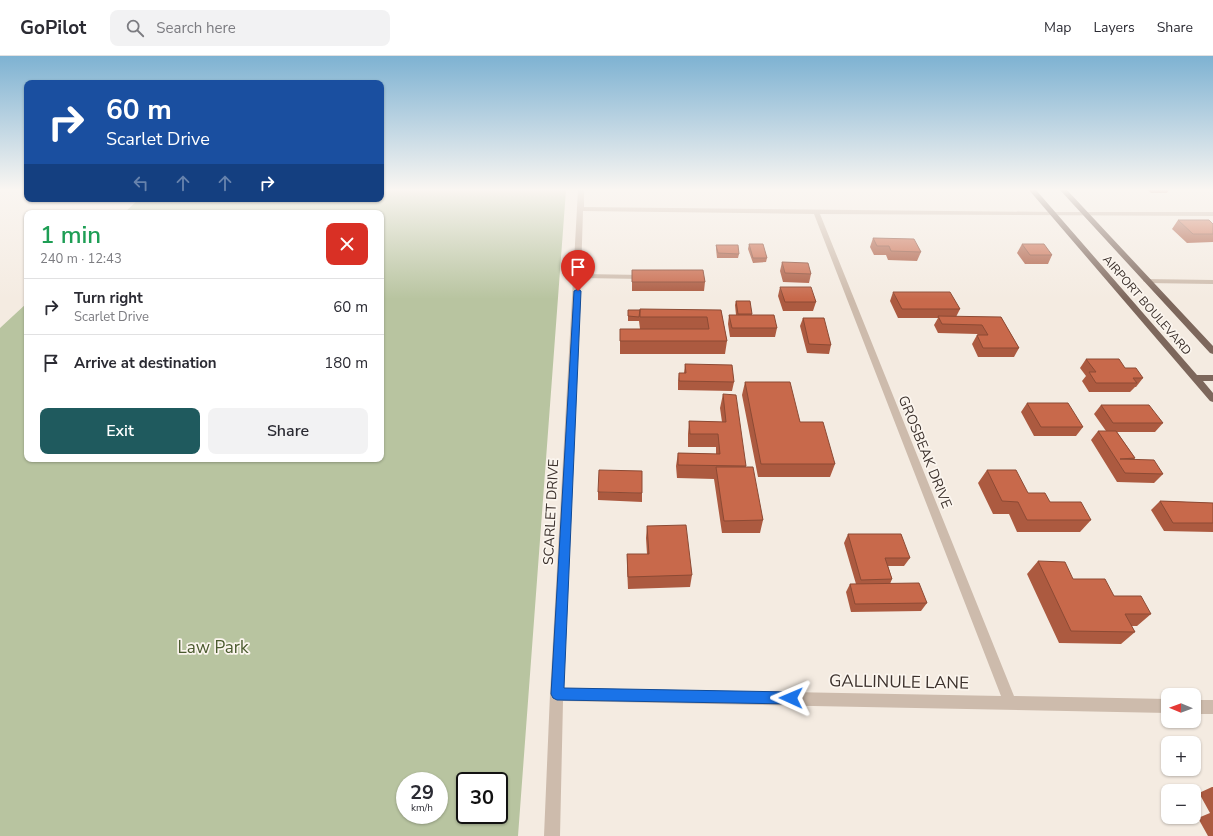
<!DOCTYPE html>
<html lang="en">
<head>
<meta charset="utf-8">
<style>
  :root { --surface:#fff; --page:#f2f2f3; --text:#2b2b33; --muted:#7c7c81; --line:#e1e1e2; --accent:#1f5a5e }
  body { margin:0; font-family:"Nunito Sans",sans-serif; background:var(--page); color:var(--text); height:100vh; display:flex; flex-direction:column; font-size:15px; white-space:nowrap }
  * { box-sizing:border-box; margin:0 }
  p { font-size:13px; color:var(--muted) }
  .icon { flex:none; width:22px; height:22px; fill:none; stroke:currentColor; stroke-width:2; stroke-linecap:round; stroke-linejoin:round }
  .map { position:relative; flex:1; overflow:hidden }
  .sheet { position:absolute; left:24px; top:154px; width:360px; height:252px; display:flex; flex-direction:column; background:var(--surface); border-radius:8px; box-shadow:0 1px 3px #0004 }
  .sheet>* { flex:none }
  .banner { position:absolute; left:24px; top:24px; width:360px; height:122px; border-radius:8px; box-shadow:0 1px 3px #0004; background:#1a4fa0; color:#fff; overflow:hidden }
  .needle { width:26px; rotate:271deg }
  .buttons { position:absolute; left:1161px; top:632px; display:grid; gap:8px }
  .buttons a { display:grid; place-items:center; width:40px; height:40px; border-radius:8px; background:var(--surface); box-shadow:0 1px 3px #0004; font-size:20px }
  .speed { position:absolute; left:396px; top:716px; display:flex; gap:8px; font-size:20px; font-weight:700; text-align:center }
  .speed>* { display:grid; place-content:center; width:52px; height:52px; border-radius:50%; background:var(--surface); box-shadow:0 1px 3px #0004; line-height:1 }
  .speed small { font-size:10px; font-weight:400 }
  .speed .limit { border:2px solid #111; border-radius:6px; background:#fff; color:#111 }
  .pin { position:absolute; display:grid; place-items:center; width:34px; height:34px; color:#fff; margin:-41px -17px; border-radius:50% 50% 50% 0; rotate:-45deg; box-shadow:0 0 4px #0007 }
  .pin .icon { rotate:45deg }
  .me { position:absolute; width:44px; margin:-22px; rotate:271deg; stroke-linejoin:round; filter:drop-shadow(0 0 3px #0008) }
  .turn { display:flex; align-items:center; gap:14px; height:84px; padding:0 16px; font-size:18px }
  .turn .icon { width:52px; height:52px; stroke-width:2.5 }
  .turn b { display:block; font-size:28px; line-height:34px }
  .lanes { display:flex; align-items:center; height:38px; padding:0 16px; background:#0003; justify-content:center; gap:20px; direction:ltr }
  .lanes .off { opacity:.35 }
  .round { display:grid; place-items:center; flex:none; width:42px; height:42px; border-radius:8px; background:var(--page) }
  .head { display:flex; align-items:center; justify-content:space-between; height:68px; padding:0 16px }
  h1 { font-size:24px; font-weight:600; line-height:30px; color:#1e9e55 }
  .cta { display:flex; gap:8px; margin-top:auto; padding:8px 16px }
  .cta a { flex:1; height:46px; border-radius:8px; background:var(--accent); color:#fff; font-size:16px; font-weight:600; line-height:46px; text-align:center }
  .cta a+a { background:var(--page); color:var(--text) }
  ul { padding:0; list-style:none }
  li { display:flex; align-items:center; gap:12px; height:56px; padding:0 16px; border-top:1px solid var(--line) }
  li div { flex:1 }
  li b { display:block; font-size:15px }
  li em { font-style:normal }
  header { display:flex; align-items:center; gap:24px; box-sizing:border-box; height:56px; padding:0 20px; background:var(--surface); border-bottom:1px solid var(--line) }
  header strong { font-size:19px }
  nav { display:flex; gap:22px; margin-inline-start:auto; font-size:14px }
  .search { width:280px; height:36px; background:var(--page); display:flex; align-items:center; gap:10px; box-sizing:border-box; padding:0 14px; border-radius:8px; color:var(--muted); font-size:15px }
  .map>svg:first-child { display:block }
  .green { fill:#b8c4a0; fill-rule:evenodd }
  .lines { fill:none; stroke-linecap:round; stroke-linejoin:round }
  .minor { fill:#cdbbac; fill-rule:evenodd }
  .major { fill:#7d675c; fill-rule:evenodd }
  .wall { fill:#ac5a40 }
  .building { fill:#c8694b; stroke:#8c4a34 }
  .route { fill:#1a73e8; stroke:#114b97 }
  .labels { text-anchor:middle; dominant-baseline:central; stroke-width:3.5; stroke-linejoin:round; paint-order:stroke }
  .far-street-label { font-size:12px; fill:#3b302b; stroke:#fbf5ee }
  .street-label { font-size:14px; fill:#3b302b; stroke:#fbf5ee }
  .near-park-label { font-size:17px; fill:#4a5a2e; stroke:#fbf5ee }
  .near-street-label { font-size:17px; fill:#3b302b; stroke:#fbf5ee }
</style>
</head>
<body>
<header>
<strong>GoPilot</strong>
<div class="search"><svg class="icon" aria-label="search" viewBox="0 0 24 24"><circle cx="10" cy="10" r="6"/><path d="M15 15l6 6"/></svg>Search here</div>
<nav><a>Map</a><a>Layers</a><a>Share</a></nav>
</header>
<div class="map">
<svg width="1213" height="780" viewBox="0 0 1213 780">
  <rect width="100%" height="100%" fill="#f4ebe1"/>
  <path class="green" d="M381,134H566L518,780H0V272L27,247V403H381V157H124L139,143H381ZM405,725H439V759H405ZM465,725H499V759H465Z"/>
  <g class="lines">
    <path class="minor" d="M578,134H584V151L1052,156H1213V160L820,158L1014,640L1168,643V657L563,645L560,780H544L550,638ZM583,155L814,158L1001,640L564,632L581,222L644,223L648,221L644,219L581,218Z
      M1144,223L1213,224V228L1147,227L1143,225Z
      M1194,644H1213V658H1194Z"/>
    <path class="major" d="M1029,134H1036L1197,319H1213V325H1203L1213,337V346L1210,345Z
      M1060,134H1067L1213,290V298L1210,297Z"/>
  </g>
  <path class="wall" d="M1148,134H1169L1167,137H1151Z
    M1178,164L1213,168V186L1187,187L1172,173Z
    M873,182L921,196L917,205L888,204L886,199H874L870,191Z
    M749,188L767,202L766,206L753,207L748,193Z
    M1022,188L1052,199L1048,208H1025L1017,197Z
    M716,189L739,198L738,202H717L716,193Z
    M782,206L811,218L809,227L783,226L780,215Z
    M632,214L705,226L704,235H632Z
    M780,231L816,246L813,255H783L778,240Z
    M893,236L960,253L956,261H1001L1019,292L1014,301H978L972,288L977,279H978L977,278L938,277L934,269L938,262H898L890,245Z
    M736,245L752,258V259L777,272L775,281H730L728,268L729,259H736L735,249Z
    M628,254H721L727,285L725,298H620V273H640L639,265H628Z
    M803,262L831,289L829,298L807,297L800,270Z
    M1086,303L1125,312L1143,322L1136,331H1135L1130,336H1089L1082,325L1086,320L1080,312Z
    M685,308L734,326L732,335L678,334V326L679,317H684Z
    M745,326L800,366L835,408L830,421H758L742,339Z
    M723,338L763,464L760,477H722L714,423L677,422L676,410L678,397L716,398V391H688V378L689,365L722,366L720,352Z
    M1027,347L1083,371L1076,380H1034L1021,356Z
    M1101,349L1163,367L1155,376H1117L1135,402L1134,403L1163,418L1154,427L1117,426L1091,384L1098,375H1106L1094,358Z
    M987,414L1028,437L1091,464L1080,476H1017L1009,458H993L978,427Z
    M598,436L642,437V446L598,444Z
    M1160,445L1213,447V476L1164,475L1151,454Z
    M647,470L692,519L690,531L628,533L627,511V498H647L646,482Z
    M848,478L910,502L904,510H888L892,523L890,528L927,547L921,555L851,556L846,536L850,528H856L844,487Z
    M1038,505L1073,523L1114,540L1151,558L1137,570H1131L1135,576L1121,588L1059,587L1027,518Z
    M1212,731H1213V780H1208L1198,762L1210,757L1199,737Z"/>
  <path class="building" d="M1178,164H1209L1213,168V178H1193Z
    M873,182L914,183L921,196L891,195L889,190H877Z
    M749,188H763L767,202H753Z
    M1022,188H1044L1052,199H1030Z
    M716,189H738L739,198L718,197Z
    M782,206L808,207L811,218L785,217Z
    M632,214H703L705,226H632Z
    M780,231H811L816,246H785Z
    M893,236H950L960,253H902Z
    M736,245H750L752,258H738Z
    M640,253L721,254L727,285H620V273H709L707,261H640Z
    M628,254H640L639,261L628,260Z
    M729,259H774L777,272H732Z
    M938,260L1001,261L1019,292H983L977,279H988L982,269L942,268Z
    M803,262H824L831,289L809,288Z
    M1086,303H1119L1125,312H1136L1143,322H1133L1137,327H1096L1089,316H1096Z
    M685,308L732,309L734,326L679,325V317H686Z
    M745,326H790L800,366H823L835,408H761Z
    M723,338L736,339L746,410L678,409V397L720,398L718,378H690L689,365L726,366Z
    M1027,347H1068L1083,371H1041Z
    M1101,349H1149L1163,367H1113Z
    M1098,375H1116L1135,402L1120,403L1154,404L1163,418L1125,417Z
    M716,411H753L763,464L724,465Z
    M599,414L642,415V437L598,436Z
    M987,414H1016L1028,437H1045L1050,446H1081L1091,464H1027L1018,446L1002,445Z
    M1160,445L1213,447V467H1173Z
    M686,469L692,519L628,521L627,498H649L647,470Z
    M848,478H901L910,502H885L892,523L861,524Z
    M1038,505L1065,506L1073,523H1105L1114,540H1141L1151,558H1125L1135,576L1071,575Z
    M919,527L927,547L855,548L850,528Z"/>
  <linearGradient id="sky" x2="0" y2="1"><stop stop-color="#7eb2d2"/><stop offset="0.55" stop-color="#faf6f2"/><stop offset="1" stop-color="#faf6f2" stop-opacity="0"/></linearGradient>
  <rect width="1213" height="243" fill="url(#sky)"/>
  <path class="route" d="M578,233L581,235L564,632L791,636L796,638L797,642L796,647L791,648L557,644L553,642L551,638L574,235Z"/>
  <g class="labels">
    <g class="far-street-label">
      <text transform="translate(1147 249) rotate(49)">AIRPORT BOULEVARD</text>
    </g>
    <g class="street-label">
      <text transform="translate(925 396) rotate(68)">GROSBEAK DRIVE</text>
      <text transform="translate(551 456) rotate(-87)">SCARLET DRIVE</text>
    </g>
    <g class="near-park-label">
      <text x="213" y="591">Law Park</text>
    </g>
    <g class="near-street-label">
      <text transform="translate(899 626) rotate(1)">GALLINULE LANE</text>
    </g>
  </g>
</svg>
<div class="buttons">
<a><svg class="needle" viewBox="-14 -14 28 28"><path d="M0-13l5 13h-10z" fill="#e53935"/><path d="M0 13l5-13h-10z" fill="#7c7c81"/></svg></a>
<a>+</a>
<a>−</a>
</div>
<div class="speed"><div>29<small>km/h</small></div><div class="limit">30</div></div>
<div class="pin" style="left:578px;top:235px;background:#d93025"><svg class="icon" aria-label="arrive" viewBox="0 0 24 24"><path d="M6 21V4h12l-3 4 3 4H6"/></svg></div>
<svg class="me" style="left:791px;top:642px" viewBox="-20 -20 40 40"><path d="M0-17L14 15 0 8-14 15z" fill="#1a73e8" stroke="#fff" stroke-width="4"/></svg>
<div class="banner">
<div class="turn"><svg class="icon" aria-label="right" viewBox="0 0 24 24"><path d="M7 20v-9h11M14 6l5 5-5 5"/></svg><div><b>60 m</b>Scarlet Drive</div></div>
<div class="lanes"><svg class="icon off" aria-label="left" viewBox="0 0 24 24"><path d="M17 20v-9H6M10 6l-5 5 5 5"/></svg><svg class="icon off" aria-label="ahead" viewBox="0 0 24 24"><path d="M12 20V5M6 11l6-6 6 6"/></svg><svg class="icon off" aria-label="ahead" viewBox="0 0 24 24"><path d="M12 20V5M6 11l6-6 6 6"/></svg><svg class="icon" aria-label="right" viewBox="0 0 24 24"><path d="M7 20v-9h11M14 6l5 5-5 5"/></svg></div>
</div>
<section class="sheet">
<div class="head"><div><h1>1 min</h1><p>240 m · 12:43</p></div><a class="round" style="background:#d93025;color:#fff"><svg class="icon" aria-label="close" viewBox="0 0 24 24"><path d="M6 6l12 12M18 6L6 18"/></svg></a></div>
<ul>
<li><svg class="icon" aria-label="right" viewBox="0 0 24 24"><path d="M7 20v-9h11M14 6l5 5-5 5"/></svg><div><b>Turn right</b><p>Scarlet Drive</p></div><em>60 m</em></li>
<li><svg class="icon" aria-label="arrive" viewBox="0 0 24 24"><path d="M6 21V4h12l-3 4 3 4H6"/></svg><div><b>Arrive at destination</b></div><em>180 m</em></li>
</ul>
<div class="cta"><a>Exit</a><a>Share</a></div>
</section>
</div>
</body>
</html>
